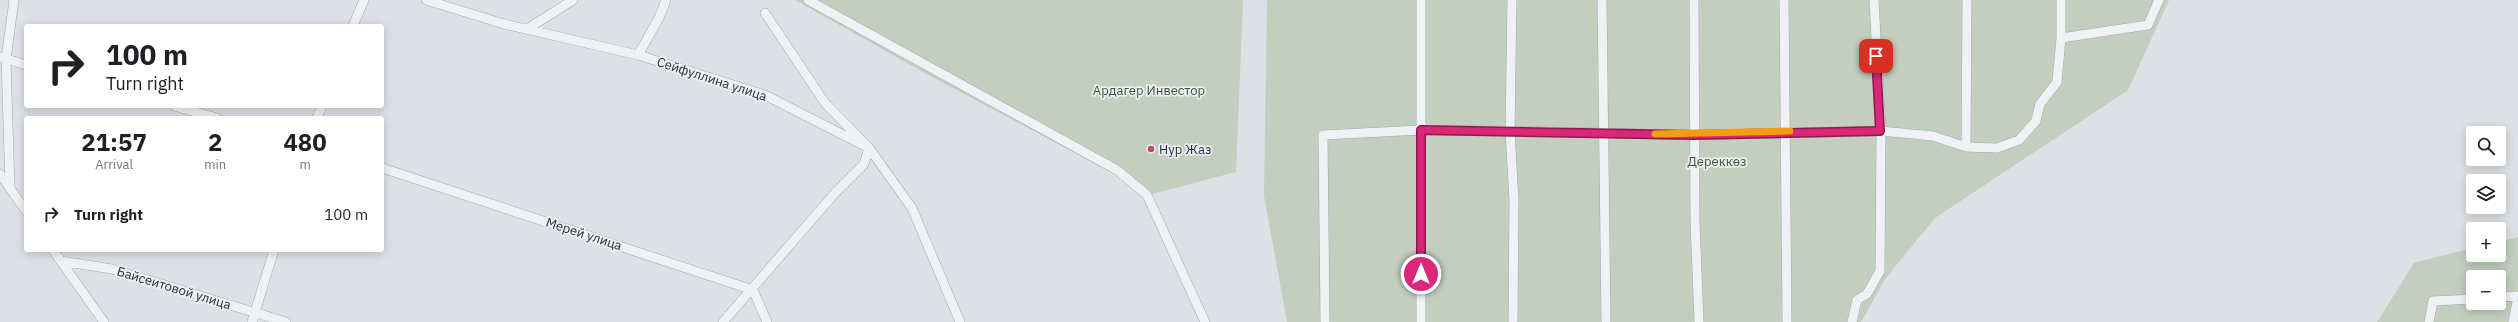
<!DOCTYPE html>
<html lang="en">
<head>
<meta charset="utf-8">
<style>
  :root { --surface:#fff; --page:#f2f2f2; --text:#202124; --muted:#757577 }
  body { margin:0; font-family:"IBM Plex Sans",sans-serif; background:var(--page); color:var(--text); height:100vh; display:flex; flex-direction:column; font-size:15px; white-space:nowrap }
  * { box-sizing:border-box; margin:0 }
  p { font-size:13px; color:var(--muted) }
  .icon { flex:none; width:22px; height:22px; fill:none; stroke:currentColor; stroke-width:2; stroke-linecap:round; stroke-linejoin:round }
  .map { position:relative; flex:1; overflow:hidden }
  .drawer { position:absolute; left:24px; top:116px; width:360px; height:136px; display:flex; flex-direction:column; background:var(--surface); border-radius:4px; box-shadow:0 2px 10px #0003 }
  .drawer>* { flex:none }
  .banner { position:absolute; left:24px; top:24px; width:360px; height:84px; border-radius:4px; box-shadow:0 2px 10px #0003; background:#fff; color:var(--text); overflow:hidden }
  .controls { position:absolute; left:2466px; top:126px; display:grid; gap:8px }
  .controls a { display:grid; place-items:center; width:40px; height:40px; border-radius:4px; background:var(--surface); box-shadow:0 2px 10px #0003; font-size:20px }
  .pin { position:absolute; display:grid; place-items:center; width:34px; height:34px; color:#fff; margin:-17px; border-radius:8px; box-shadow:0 2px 6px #0006 }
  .me { position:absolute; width:44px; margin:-22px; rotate:0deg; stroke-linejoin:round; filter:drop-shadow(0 0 3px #0008) }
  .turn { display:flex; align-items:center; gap:14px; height:84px; padding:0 16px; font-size:18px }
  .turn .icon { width:52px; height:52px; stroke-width:2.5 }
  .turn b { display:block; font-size:28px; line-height:34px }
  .eta { display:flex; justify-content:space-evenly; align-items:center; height:68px; text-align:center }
  .eta b { font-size:24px; font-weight:800; line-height:28px }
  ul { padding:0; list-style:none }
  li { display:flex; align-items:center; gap:12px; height:60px; padding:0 16px }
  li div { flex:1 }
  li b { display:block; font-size:15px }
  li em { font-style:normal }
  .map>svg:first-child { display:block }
  .green { fill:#c3cebf; fill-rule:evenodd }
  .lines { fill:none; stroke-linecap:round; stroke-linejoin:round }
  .street-casing { stroke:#a3a7ae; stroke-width:10 }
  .street { stroke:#eff1f4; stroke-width:9 }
  .route-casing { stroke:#8e194d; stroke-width:10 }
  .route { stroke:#db2777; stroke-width:7 }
  .slow { stroke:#f59e0b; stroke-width:7 }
  .poi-dot { fill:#be4e65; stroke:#eceff3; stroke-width:1.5 }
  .labels { text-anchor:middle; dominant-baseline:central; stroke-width:3.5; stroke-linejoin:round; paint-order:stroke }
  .street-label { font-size:13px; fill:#282f3a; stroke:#eceff3 }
  .park-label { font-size:13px; fill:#3e5437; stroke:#eceff3 }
  .poi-label { font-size:13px; fill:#282f3a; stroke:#eceff3; text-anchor:start }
</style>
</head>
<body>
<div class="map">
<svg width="2518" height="322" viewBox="0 0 2518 322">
  <rect width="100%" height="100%" fill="#dde0e5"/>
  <path class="green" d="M795,0H1243L1236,172L1152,194L921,71Z
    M1267,0H2169L2128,90L1935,218L1885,279L1861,322H1287L1264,196Z
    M2518,237V322H2377L2414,263L2473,248V255H2499V242ZM2473,277H2499V303H2473Z"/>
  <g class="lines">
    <defs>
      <path id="street" d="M426,0L504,24L638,55L765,95L869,148L912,208L960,322
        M808,0L1117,170L1147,195L1205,322
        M1421,0V322
        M1512,0L1510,131L1694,135L1881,131L1874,0
        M1602,0L1606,322
        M1694,0L1695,222L1699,322
        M1784,0L1787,322
        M353,26L364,0
        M527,29L573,0
        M2061,38V0
        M638,55L659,18L666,0
        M1,57L26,65
        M174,106L217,118
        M317,118L322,106
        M1966,147L1967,0
        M382,168L753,290L767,322
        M0,174L26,211
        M10,189L6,59L14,0
        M53,250L104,322
        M61,261L112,269L286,322
        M2499,297L2518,296
        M252,322L274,250
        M723,322L835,193L864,164L869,148L825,103L765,13
        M1325,322L1323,135L1421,130L1510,131L1514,201L1513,322
        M1852,322L1857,300L1867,294L1880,271L1881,131L1933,136L1966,147L1997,148L2019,140L2036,121L2040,104L2057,82L2061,38L2148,25L2159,0
        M2429,322L2433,301L2473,299
        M2513,322L2518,297"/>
    </defs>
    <use href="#street" class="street-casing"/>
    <use href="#street" class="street"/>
  </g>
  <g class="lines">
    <defs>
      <path id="route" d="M1421,274V130L1694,135L1880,131L1876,56"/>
    </defs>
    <use href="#route" class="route-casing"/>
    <use href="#route" class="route"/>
    <path class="slow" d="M1655,134L1790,131"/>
  </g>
  <circle class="poi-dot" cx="1151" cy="149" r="4"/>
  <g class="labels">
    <g class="street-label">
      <text transform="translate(712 79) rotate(18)">Сейфуллина улица</text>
      <text transform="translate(584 234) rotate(18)">Мерей улица</text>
      <text transform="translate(174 288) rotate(17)">Байсеитовой улица</text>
    </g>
    <g class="park-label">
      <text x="1149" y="90">Ардагер Инвестор</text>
      <text x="1717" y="161">Дереккөз</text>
    </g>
    <g class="poi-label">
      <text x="1159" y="149">Нур Жаз</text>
    </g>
  </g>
</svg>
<div class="controls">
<a><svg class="icon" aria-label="search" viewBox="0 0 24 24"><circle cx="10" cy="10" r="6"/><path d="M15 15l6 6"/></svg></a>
<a><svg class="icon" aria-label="layers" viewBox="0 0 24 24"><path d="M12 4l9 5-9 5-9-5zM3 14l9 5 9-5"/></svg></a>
<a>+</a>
<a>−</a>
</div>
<div class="pin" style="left:1876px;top:56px;background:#d93025"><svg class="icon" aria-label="arrive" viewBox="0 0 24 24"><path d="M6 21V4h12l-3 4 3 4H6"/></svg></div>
<svg class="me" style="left:1421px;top:274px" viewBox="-20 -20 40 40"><circle r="17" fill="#db2777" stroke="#fff" stroke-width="3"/><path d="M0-11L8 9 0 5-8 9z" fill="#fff"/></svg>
<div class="banner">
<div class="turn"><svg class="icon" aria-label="right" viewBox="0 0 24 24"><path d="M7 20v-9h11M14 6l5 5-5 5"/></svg><div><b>100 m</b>Turn right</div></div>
</div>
<section class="drawer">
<div class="eta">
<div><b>21:57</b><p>Arrival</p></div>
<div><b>2</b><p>min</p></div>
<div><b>480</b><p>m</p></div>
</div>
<ul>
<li><svg class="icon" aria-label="right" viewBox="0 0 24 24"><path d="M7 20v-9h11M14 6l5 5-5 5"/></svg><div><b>Turn right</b></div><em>100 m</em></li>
</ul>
</section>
</div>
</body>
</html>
